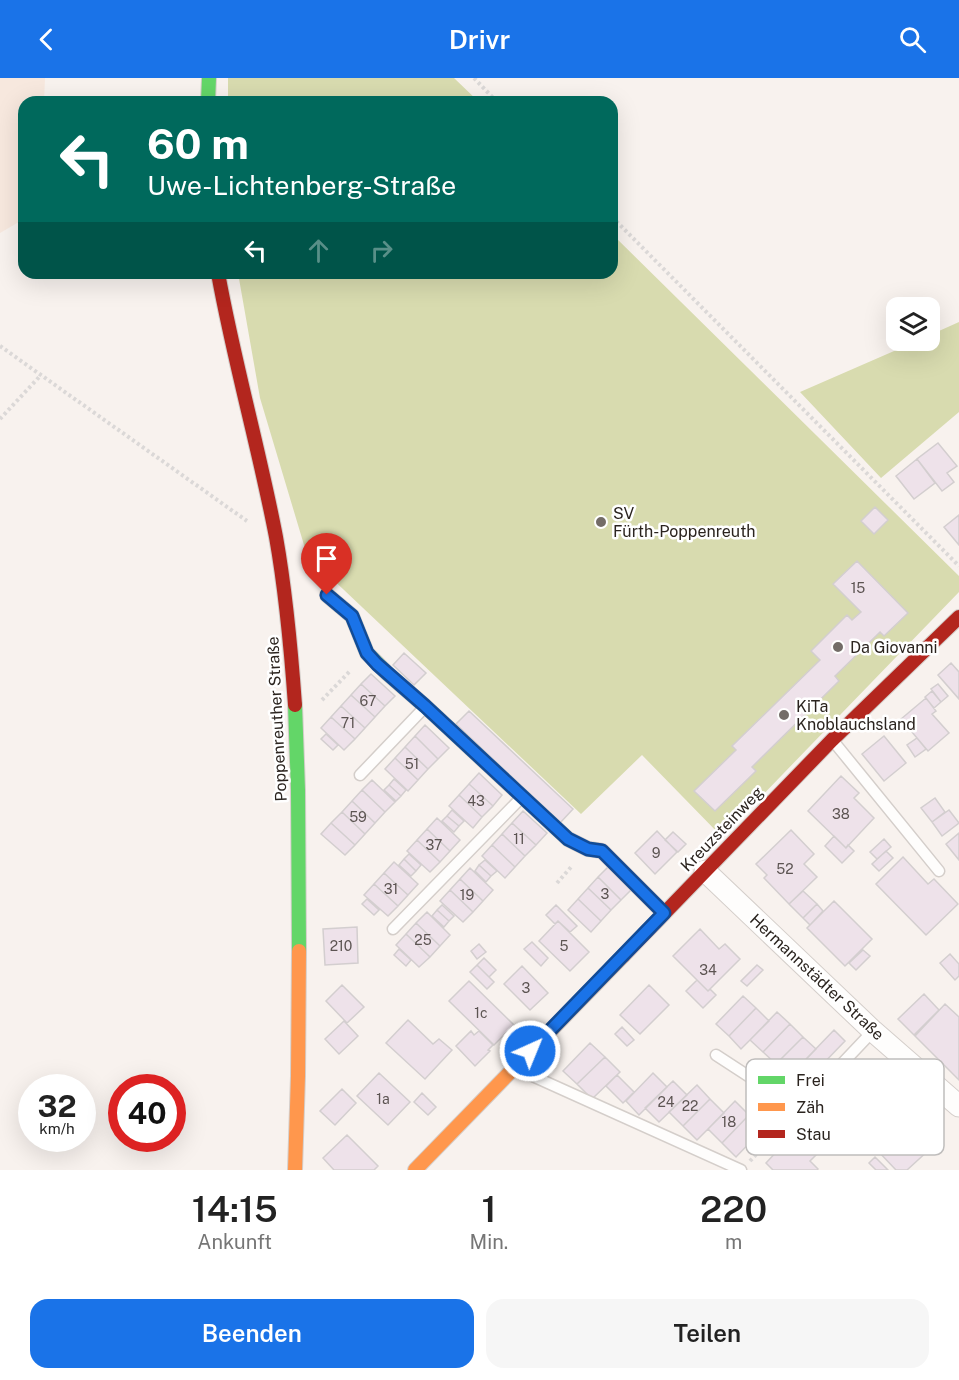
<!DOCTYPE html>
<html lang="de">
<head>
<meta charset="utf-8">
<style>
  :root { --surface:#fff; --page:#f6f6f6; --text:#222; --muted:#767676; --accent:#1a73e8 }
  body { margin:0; font-family:"Public Sans",sans-serif; background:var(--page); color:var(--text); height:100vh; display:flex; flex-direction:column; font-size:22px; white-space:nowrap }
  * { box-sizing:border-box; margin:0 }
  p { font-size:20px; color:var(--muted) }
  .icon { flex:none; width:33px; height:33px; fill:none; stroke:currentColor; stroke-width:2; stroke-linecap:round; stroke-linejoin:round }
  .map { position:relative; height:1092px; overflow:hidden }
  .sheet { display:flex; flex-direction:column; background:var(--surface); flex:1 }
  .sheet>* { flex:none }
  .guide { position:absolute; left:18px; top:18px; width:600px; height:183px; border-radius:18px; box-shadow:0 6px 24px #0002; background:#00695c; color:#fff; overflow:hidden }
  .tools { position:absolute; left:886px; top:219px; display:grid; gap:12px }
  .tools a { display:grid; place-items:center; width:54px; height:54px; border-radius:12px; background:var(--surface); box-shadow:0 6px 24px #0002; font-size:30px }
  .speed { position:absolute; left:18px; top:996px; display:flex; gap:12px; font-size:30px; font-weight:700; text-align:center }
  .speed>* { display:grid; place-content:center; width:78px; height:78px; border-radius:50%; background:var(--surface); box-shadow:0 6px 24px #0002; line-height:1 }
  .speed small { font-size:15px; font-weight:400 }
  .speed .limit { border:9px solid #d22; background:#fff; color:#111 }
  .pin { position:absolute; display:grid; place-items:center; width:51px; height:51px; color:#fff; margin:-62px -26px; border-radius:50% 50% 50% 0; rotate:-45deg; box-shadow:0 0 6px #0007 }
  .pin .icon { rotate:45deg }
  .me { position:absolute; width:66px; margin:-33px; rotate:44deg; stroke-linejoin:round; filter:drop-shadow(0 0 4px #0008) }
  .turn { display:flex; align-items:center; gap:21px; height:126px; padding:0 30px; font-size:27px }
  .turn .icon { width:78px; height:78px; stroke-width:2.5 }
  .turn b { display:block; font-size:42px; line-height:51px }
  .lanes { display:flex; align-items:center; height:57px; padding:0 30px; background:#0003; justify-content:center; gap:30px; direction:ltr }
  .lanes .off { opacity:.35 }
  .eta { display:flex; justify-content:space-evenly; align-items:center; height:102px; text-align:center }
  .eta b { font-size:36px; font-weight:600; line-height:42px }
  .button { display:flex; gap:12px; margin-top:auto; padding:12px 30px }
  .button a { flex:1; height:69px; border-radius:18px; background:var(--accent); color:#fff; font-size:24px; font-weight:600; line-height:69px; text-align:center }
  .button a+a { background:var(--page); color:var(--text) }
  header { display:flex; justify-content:space-between; align-items:center; height:78px; padding:0 30px; background:var(--accent); color:#fff; font-size:27px; font-weight:600 }
  .map>svg:first-child { display:block }
  .built { fill:#f7e8de }
  .green { fill:#d8dbaf }
  .building { fill:#eee2ea; stroke:#d3cecf; stroke-width:1.5 }
  .lines { fill:none; stroke-linecap:round; stroke-linejoin:round }
  .lane-casing { stroke:#d4ceca; stroke-width:13 }
  .street-casing { stroke:#d4ceca; stroke-width:23 }
  .fast-casing { stroke:#d4ceca; stroke-width:16 }
  .slow-casing { stroke:#d4ceca; stroke-width:16 }
  .jam-casing { stroke:#d4ceca; stroke-width:16 }
  .path { stroke:#dbd8d7; stroke-width:4; stroke-dasharray:3 3; stroke-linecap:butt }
  .lane { stroke:#fefdfc; stroke-width:10 }
  .street { stroke:#fefdfc; stroke-width:21 }
  .fast { stroke:#63d668; stroke-width:14 }
  .slow { stroke:#ff974d; stroke-width:14 }
  .jam { stroke:#b3261e; stroke-width:14 }
  .route-casing { stroke:#114b97; stroke-width:15 }
  .route { stroke:#1a73e8; stroke-width:10 }
  .poi-dot { fill:#736c67; stroke:#fff; stroke-width:2 }
  .labels { text-anchor:middle; dominant-baseline:central; stroke-width:5; stroke-linejoin:round; paint-order:stroke }
  .number-label { font-size:14px; fill:#5c5452 }
  .poi-label { font-size:16px; fill:#2b241f; stroke:#fff; text-anchor:start }
  .street-label { font-size:16px; fill:#2b241f; stroke:#fff }
  .key { fill:#fff; stroke:#bfbdbc; stroke-width:1.5 }
  .key-label { font-size:16px; fill:#2b241f }
</style>
</head>
<body>
<header><svg class="icon" aria-label="back" viewBox="0 0 24 24"><path d="M15 5l-7 7 7 7"/></svg>Drivr<svg class="icon" aria-label="search" viewBox="0 0 24 24"><circle cx="10" cy="10" r="6"/><path d="M15 15l6 6"/></svg></header>
<div class="map">
<svg width="959" height="1092" viewBox="0 0 959 1092">
  <rect width="100%" height="100%" fill="#f8f2ee"/>
  <path class="built" d="M0,0H45L44,24H24V141L0,155Z"/>
  <path class="green" d="M228,0H454L479,24H228Z
    M612,156L959,498V514L722,759L642,677L581,736L307,477L260,320L238,195H612Z
    M959,244V334L881,400L800,314L917,263L930,262V257Z"/>
  <path class="building" d="M938,365L957,388L947,395L954,404L942,413L917,381Z
    M917,381L935,405L914,421L896,398Z
    M875,429L888,442L874,456L861,443Z
    M959,437V467L944,449Z
    M857,483L908,535L884,558L880,554L835,598L839,603L752,689L756,693L715,733L694,713L736,672L732,668L820,582L811,573L847,537L852,542L861,534L833,506Z
    M404,575L426,595L414,607L393,587Z
    M951,585L959,594V621L938,597Z
    M371,596L395,618L385,628L361,606Z
    M361,606L385,628L375,639L351,617Z
    M938,606L948,618L941,624L931,611Z
    M932,613L941,624L934,630L925,619Z
    M351,617L375,639L365,650L341,628Z
    M926,620L936,633L932,636L949,655L928,673L901,641Z
    M341,628L365,650L355,661L331,639Z
    M469,633L573,731L560,745L456,646Z
    M331,639L355,661L344,672L321,650Z
    M425,647L449,670L438,681L415,658Z
    M326,656L338,667L333,672L321,661Z
    M415,658L438,681L428,691L405,669Z
    M884,658L906,685L884,703L862,676Z
    M917,660L926,671L915,679L907,667Z
    M405,669L428,691L418,702L395,680Z
    M395,680L418,702L408,713L385,691Z
    M479,695L502,717L493,728L469,706Z
    M841,698L859,715L854,720L874,740L846,770L808,733Z
    M394,701L406,712L401,718L389,707Z
    M372,702L395,724L385,734L362,712Z
    M469,706L493,728L482,739L459,717Z
    M389,707L401,718L396,723L384,712Z
    M362,712L385,734L375,745L352,723Z
    M459,717L482,739L473,750L449,728Z
    M935,720L945,734L932,744L921,730Z
    M352,723L375,745L365,756L342,734Z
    M452,732L464,743L459,748L447,738Z
    M949,732L959,745L942,758L932,744Z
    M523,733L547,755L536,767L512,745Z
    M342,734L365,756L355,767L331,745Z
    M447,738L459,748L454,754L442,743Z
    M437,740L460,762L450,773L427,751Z
    M331,745L355,767L345,777L321,756Z
    M512,745L536,767L525,778L502,756Z
    M427,751L450,773L440,784L417,762Z
    M791,752L814,776L804,786L817,799L789,826L764,800L767,797L756,786Z
    M657,753L677,774L655,796L635,775Z
    M673,754L686,766L678,774L665,762Z
    M959,755V782L946,766Z
    M502,756L525,778L515,789L492,767Z
    M834,758L846,770L848,767L854,773L842,785L825,768Z
    M884,761L891,769L877,781L870,774Z
    M417,762L440,784L430,794L407,773Z
    M492,767L515,789L505,800L482,778Z
    M886,773L893,780L879,793L872,786Z
    M409,776L421,787L416,793L404,781Z
    M903,779L928,806L934,801L958,826L926,857L876,806Z
    M404,781L416,793L411,798L399,787Z
    M485,782L497,793L491,798L479,787Z
    M394,784L418,806L408,817L384,795Z
    M479,787L491,798L486,804L475,793Z
    M609,788L632,811L621,822L598,799Z
    M470,790L493,812L483,823L460,801Z
    M384,795L408,817L398,828L374,806Z
    M598,799L621,822L611,832L588,810Z
    M460,801L483,823L473,834L450,812Z
    M374,806L398,828L388,838L364,817Z
    M588,810L611,832L601,843L578,821Z
    M450,812L473,834L463,844L440,823Z
    M803,813L817,826L803,840L789,826Z
    M367,821L379,832L374,837L362,826Z
    M578,821L601,843L591,854L568,832Z
    M834,823L872,861L845,888L807,850Z
    M817,826L823,833L810,847L803,840Z
    M442,827L454,838L449,843L437,832Z
    M556,827L577,848L570,854L558,843L555,846L546,837Z
    M437,832L449,843L444,849L432,838Z
    M427,834L450,857L440,868L416,845Z
    M558,843L589,874L570,893L539,863Z
    M416,845L440,868L430,879L406,856Z
    M357,849L358,885L325,887L323,851Z
    M700,851L719,871L725,866L740,881L708,913L673,878Z
    M406,856L430,879L419,889L396,867Z
    M532,864L548,880L541,888L524,871Z
    M479,866L486,874L477,881L471,873Z
    M399,871L411,882L406,888L394,877Z
    M863,872L870,878L856,892L849,885Z
    M950,876L959,886V898L955,902L940,885Z
    M484,880L496,892L489,899L477,887Z
    M477,887L494,904L487,911L470,894Z
    M757,887L763,892L747,908L741,903Z
    M522,888L548,915L530,932L504,906Z
    M697,902L708,913L710,911L716,917L703,930L686,913Z
    M469,903L514,947L494,967L449,923Z
    M342,907L364,929L347,945L326,923Z
    M649,907L669,927L640,956L620,937Z
    M924,916L939,932L914,957L898,941Z
    M743,918L756,930L729,958L716,946Z
    M945,926L959,939V1002L915,958Z
    M756,930L769,943L741,971L729,958Z
    M777,934L790,946L763,974L750,962Z
    M408,942L433,966L439,961L452,972L425,1001L386,965Z
    M344,943L358,958L339,976L325,961Z
    M790,946L803,959L776,986L763,974Z
    M622,949L634,962L627,968L615,956Z
    M834,952L845,963L791,1019L780,1008Z
    M471,953L474,957L479,953L493,967L488,972L490,973L475,988L456,968Z
    M803,959L816,971L789,999L776,986Z
    M590,965L605,979L577,1006L563,993Z
    M605,979L620,994L592,1021L577,1006Z
    M379,995L410,1024L388,1047L357,1018Z
    M653,995L667,1009L639,1037L626,1023Z
    M617,997L634,1014L623,1025L606,1008Z
    M673,1003L687,1017L659,1044L645,1030Z
    M697,1007L710,1021L683,1048L669,1034Z
    M342,1011L356,1025L335,1047L320,1033Z
    M422,1015L436,1029L428,1037L414,1024Z
    M710,1021L724,1035L697,1062L683,1048Z
    M735,1023L749,1037L722,1065L708,1051Z
    M749,1037L763,1051L736,1079L722,1065Z
    M906,1046L930,1071L907,1092H896L877,1072Z
    M793,1056L816,1077L810,1083L818,1091L817,1092H773L766,1085Z
    M347,1057L378,1088L374,1092H334L323,1080Z
    M875,1079L888,1092H876L869,1085Z"/>
  <g class="lines">
    <defs>
      <path id="lane" d="M834,664L939,793
        M360,697L424,630
        M393,851L521,720
        M716,977L799,1031L873,953
        M517,991L741,1092
        M858,1068L926,999"/>
      <path id="street" d="M705,793L873,953L959,1028"/>
      <path id="fast" d="M208,24L209,0
        M327,517L352,538L367,575L388,596L425,628L568,761L588,771L596,772
        M295,627L298,712L299,873"/>
      <path id="slow" d="M295,1092L298,998L299,873
        M415,1092L623,878"/>
      <path id="jam" d="M218,195C234,284 259,370 276,459C286,515 291,571 295,627
        M596,772L602,773L664,835
        M623,878L832,662L959,539"/>
    </defs>
    <use href="#lane" class="lane-casing"/>
    <use href="#street" class="street-casing"/>
    <use href="#fast" class="fast-casing"/>
    <use href="#slow" class="slow-casing"/>
    <use href="#jam" class="jam-casing"/>
    <path class="path" d="M474,0L497,24
      M612,139L959,488
      M0,268L247,443
      M0,341L41,297
      M322,622L351,592
      M557,805L572,788
      M750,1083L790,1040"/>
    <use href="#lane" class="lane"/>
    <use href="#street" class="street"/>
    <use href="#fast" class="fast"/>
    <use href="#slow" class="slow"/>
    <use href="#jam" class="jam"/>
  </g>
  <g class="lines">
    <defs>
      <path id="route" d="M327,517L352,538L367,575L377,586L425,628L568,761L588,771L602,773L664,835L530,973"/>
    </defs>
    <use href="#route" class="route-casing"/>
    <use href="#route" class="route"/>
  </g>
  <g class="poi-dot">
    <circle cx="601" cy="444" r="6"/>
    <circle cx="838" cy="569" r="6"/>
    <circle cx="784" cy="637" r="6"/>
  </g>
  <g class="labels">
    <g class="number-label">
      <text x="858" y="510">15</text>
      <text x="368" y="623">67</text>
      <text x="348" y="645">71</text>
      <text x="412" y="686">51</text>
      <text x="476" y="723">43</text>
      <text x="841" y="736">38</text>
      <text x="358" y="739">59</text>
      <text x="519" y="761">11</text>
      <text x="434" y="767">37</text>
      <text x="656" y="775">9</text>
      <text x="785" y="791">52</text>
      <text x="391" y="811">31</text>
      <text x="605" y="816">3</text>
      <text x="467" y="817">19</text>
      <text x="423" y="862">25</text>
      <text x="341" y="868">210</text>
      <text x="564" y="868">5</text>
      <text x="708" y="892">34</text>
      <text x="526" y="910">3</text>
      <text x="481" y="935">1c</text>
      <text x="383" y="1021">1a</text>
      <text x="666" y="1024">24</text>
      <text x="690" y="1028">22</text>
      <text x="729" y="1044">18</text>
    </g>
    <g class="poi-label">
      <text x="613" y="435">SV<tspan x="613" dy="18">Fürth-Poppenreuth</tspan></text>
      <text x="850" y="569">Da Giovanni</text>
      <text x="796" y="628">KiTa<tspan x="796" dy="18">Knoblauchsland</tspan></text>
    </g>
    <g class="street-label">
      <text transform="translate(277 641) rotate(-93)">Poppenreuther Straße</text>
      <text transform="translate(722 751) rotate(-46)">Kreuzsteinweg</text>
      <text transform="translate(817 899) rotate(43)">Hermannstädter Straße</text>
    </g>
  </g>
  <rect x="746" y="981" width="198" height="96" rx="9" class="key"/>
  <rect x="758" y="998" width="27" height="8" fill="#63d668"/>
  <rect x="758" y="1025" width="27" height="8" fill="#ff974d"/>
  <rect x="758" y="1052" width="27" height="8" fill="#b3261e"/>
  <g class="key-label">
    <text x="796" y="1008">Frei</text>
    <text x="796" y="1035">Zäh</text>
    <text x="796" y="1062">Stau</text>
  </g>
</svg>
<div class="tools">
<a><svg class="icon" aria-label="layers" viewBox="0 0 24 24"><path d="M12 4l9 5-9 5-9-5zM3 14l9 5 9-5"/></svg></a>
</div>
<div class="speed"><div>32<small>km/h</small></div><div class="limit">40</div></div>
<div class="pin" style="left:327px;top:517px;background:#d93025"><svg class="icon" aria-label="arrive" viewBox="0 0 24 24"><path d="M6 21V4h12l-3 4 3 4H6"/></svg></div>
<svg class="me" style="left:530px;top:973px" viewBox="-20 -20 40 40"><circle r="17" fill="#1a73e8" stroke="#fff" stroke-width="3"/><path d="M0-11L8 9 0 5-8 9z" fill="#fff"/></svg>
<div class="guide">
<div class="turn"><svg class="icon" aria-label="left" viewBox="0 0 24 24"><path d="M17 20v-9H6M10 6l-5 5 5 5"/></svg><div><b>60 m</b>Uwe-Lichtenberg-Straße</div></div>
<div class="lanes"><svg class="icon" aria-label="left" viewBox="0 0 24 24"><path d="M17 20v-9H6M10 6l-5 5 5 5"/></svg><svg class="icon off" aria-label="ahead" viewBox="0 0 24 24"><path d="M12 20V5M6 11l6-6 6 6"/></svg><svg class="icon off" aria-label="right" viewBox="0 0 24 24"><path d="M7 20v-9h11M14 6l5 5-5 5"/></svg></div>
</div>
</div>
<section class="sheet">
<div class="eta">
<div><b>14:15</b><p>Ankunft</p></div>
<div><b>1</b><p>Min.</p></div>
<div><b>220</b><p>m</p></div>
</div>
<div class="button"><a>Beenden</a><a>Teilen</a></div>
</section>
</body>
</html>
